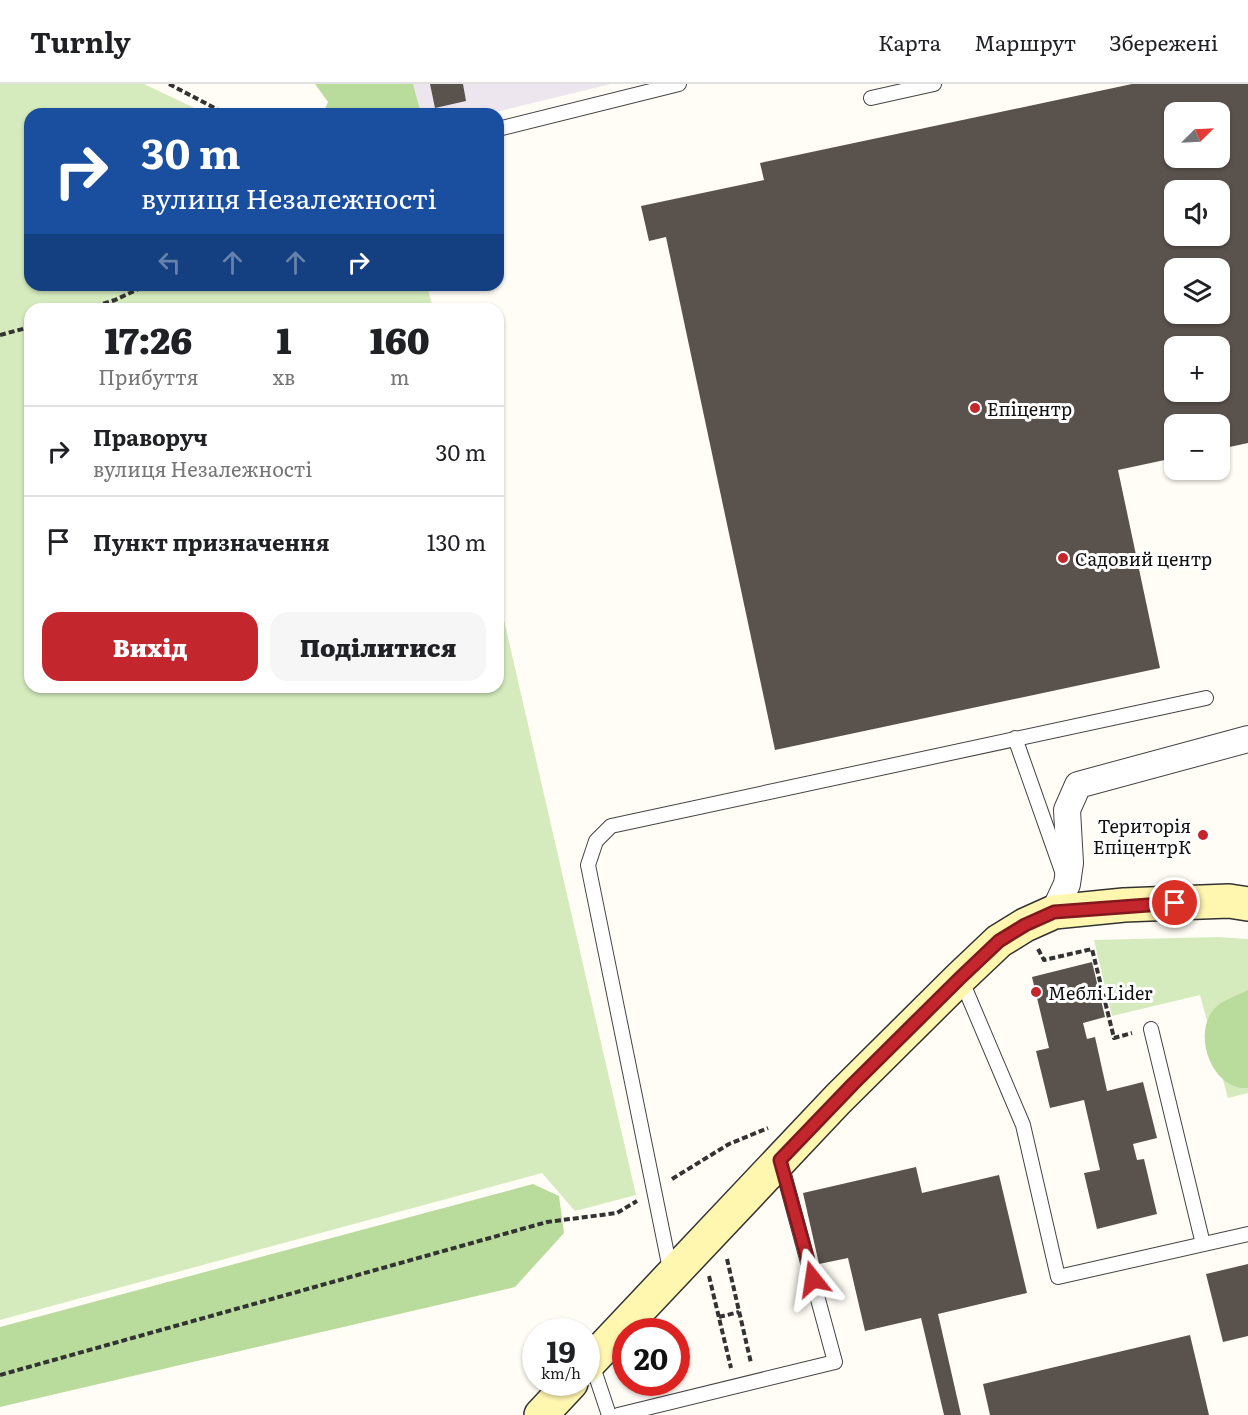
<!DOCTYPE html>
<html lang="uk">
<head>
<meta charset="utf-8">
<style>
  :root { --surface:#fff; --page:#f6f6f6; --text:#202124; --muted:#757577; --line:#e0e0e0; --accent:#c4262e }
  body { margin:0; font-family:Literata,serif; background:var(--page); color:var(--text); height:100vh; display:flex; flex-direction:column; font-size:22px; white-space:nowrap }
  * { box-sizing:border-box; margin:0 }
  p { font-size:20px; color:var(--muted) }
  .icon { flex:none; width:33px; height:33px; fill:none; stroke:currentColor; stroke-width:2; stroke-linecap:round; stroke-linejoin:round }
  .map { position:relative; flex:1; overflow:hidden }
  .panel { position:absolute; left:24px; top:219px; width:480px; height:390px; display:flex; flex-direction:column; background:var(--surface); border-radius:18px; box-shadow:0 2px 4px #0004 }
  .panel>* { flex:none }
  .banner { position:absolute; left:24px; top:24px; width:480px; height:183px; border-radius:18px; box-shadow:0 2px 4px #0004; background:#1a4fa0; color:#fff; overflow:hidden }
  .needle { width:39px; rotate:66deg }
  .fabs { position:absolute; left:1164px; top:18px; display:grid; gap:12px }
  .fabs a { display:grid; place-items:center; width:66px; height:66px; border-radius:12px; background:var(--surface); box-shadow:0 2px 4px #0004; font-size:30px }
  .speed { position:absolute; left:522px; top:1234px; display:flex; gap:12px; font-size:30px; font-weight:700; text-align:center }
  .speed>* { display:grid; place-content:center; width:78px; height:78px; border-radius:50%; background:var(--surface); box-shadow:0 2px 4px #0004; line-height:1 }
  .speed small { font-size:15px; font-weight:400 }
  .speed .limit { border:9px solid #d22; background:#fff; color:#111 }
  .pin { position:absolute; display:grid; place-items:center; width:51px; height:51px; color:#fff; margin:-26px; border:3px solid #fff; border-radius:50%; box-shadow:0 2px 6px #0007 }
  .me { position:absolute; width:66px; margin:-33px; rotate:345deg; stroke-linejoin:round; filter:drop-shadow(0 0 4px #0008) }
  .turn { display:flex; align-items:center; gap:21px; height:126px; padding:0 18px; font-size:27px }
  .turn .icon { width:78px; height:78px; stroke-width:2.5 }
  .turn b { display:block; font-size:42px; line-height:51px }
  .lanes { display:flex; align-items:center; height:57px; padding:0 18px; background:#0003; justify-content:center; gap:30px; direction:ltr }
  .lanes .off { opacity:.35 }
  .eta { display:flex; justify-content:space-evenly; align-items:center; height:102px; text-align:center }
  .eta b { font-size:36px; font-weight:800; line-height:42px }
  .primary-button { display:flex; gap:12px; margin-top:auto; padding:12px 18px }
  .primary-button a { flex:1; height:69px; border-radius:18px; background:var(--accent); color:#fff; font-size:24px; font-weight:800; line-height:69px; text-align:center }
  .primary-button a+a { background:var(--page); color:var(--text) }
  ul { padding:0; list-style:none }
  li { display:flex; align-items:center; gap:18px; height:90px; padding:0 18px; border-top:2px solid var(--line) }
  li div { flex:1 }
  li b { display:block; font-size:22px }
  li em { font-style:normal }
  header { display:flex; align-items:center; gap:36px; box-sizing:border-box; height:84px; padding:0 30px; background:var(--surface); border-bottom:2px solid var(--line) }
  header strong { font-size:28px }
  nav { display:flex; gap:33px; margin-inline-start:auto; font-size:21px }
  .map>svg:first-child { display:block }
  .industrial { fill:#eee6ef }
  .green { fill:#d5ebbd }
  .forest { fill:#b9dc9c }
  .building { fill:#5a524d; fill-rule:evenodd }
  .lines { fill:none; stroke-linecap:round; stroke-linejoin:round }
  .lane-casing { stroke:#444; stroke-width:16 }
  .street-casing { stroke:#444; stroke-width:28 }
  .secondary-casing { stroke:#333; stroke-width:36 }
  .path { stroke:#333; stroke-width:4; stroke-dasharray:6 3; stroke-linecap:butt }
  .lane { stroke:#fff; stroke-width:14 }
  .street { stroke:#fff; stroke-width:26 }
  .secondary { stroke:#fff6b0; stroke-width:33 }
  .route-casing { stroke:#7f191e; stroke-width:15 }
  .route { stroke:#c4262e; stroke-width:10 }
  .poi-dot { fill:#c4262e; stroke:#fff; stroke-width:2 }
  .labels { text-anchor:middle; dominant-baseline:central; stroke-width:6; stroke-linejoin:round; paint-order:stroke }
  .poi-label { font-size:18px; fill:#111; stroke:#fff; text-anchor:start }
</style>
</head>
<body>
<header>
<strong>Turnly</strong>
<nav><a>Карта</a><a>Маршрут</a><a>Збережені</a></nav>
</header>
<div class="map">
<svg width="1248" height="1331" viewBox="0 0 1248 1331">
  <rect width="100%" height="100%" fill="#fffdf5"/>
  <path class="industrial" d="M343,0H611L488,30H351Z"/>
  <path class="green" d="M0,0H144L207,30H30V201H427L433,225H30V603H498V510L636,1111L575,1127L542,1089L0,1236Z
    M1218,853L1248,855V1009L1228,1014L1200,911L1112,932L1094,856Z"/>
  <path class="forest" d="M315,0H413L421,30H323L328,18Z
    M1248,906V1004C1212,1007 1191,949 1215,924C1222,916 1239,911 1248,906Z
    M533,1100L559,1112L564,1149L515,1203L0,1323V1243Z"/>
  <path class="building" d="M430,0H463L466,17L435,24Z
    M1132,0H1248V359L1220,365V340H1174V374L1118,386L1160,584L775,666L666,153L649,157L641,122L764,96L760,79ZM1174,28H1220V74H1174ZM1174,106H1220V152H1174ZM1174,184H1220V230H1174ZM1174,262H1220V308H1174Z
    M1092,878L1105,933L1083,939L1087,955L1095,953L1107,1007L1143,998L1157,1054L1133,1060L1137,1076L1144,1075L1157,1130L1097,1145L1084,1089L1100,1086L1084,1016L1050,1024L1036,967L1049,964L1032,893Z
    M916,1083L922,1109L999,1091L1027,1209L938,1230L961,1331H944L921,1234L865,1247L848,1174L819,1180L803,1109Z
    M1248,1180V1252L1223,1258L1206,1190Z
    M1190,1251L1209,1331H990L983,1300Z"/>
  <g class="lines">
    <defs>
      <path id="lane" d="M871,14L934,0
        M498,45L679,0
        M1015,654L1063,790
        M961,895L1023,1041L1058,1193L1248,1150
        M1151,945L1203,1160
        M671,1190L588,781L596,757L611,742L1206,614
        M591,1277L609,1331
        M618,1331L835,1278L781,1079"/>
      <path id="street" d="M1054,828L1067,800L1070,779L1067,726L1078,701L1248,655"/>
      <path id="secondary" d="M586,1282L838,1015L960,894L999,857L1025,841L1054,828L1124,821L1175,819L1229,817L1248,820
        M541,1331L571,1299"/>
    </defs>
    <use href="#lane" class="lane-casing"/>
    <use href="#street" class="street-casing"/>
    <use href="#secondary" class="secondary-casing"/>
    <path class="path" d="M169,0L226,30
      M86,225L115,216L147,201
      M0,251L30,243
      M1038,865L1044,876L1092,865L1114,954L1132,949
      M672,1095L729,1060L768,1044
      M727,1175L751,1279
      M709,1192L731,1284
      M719,1233L739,1228
      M0,1291L547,1138L617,1129L637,1117"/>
    <use href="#lane" class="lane"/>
    <use href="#street" class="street"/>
    <use href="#secondary" class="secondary"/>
  </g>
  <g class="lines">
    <defs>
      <path id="route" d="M813,1195L780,1076L853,1000L960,894L999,857L1025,841L1054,828L1175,819"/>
    </defs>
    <use href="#route" class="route-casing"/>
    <use href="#route" class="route"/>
  </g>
  <g class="poi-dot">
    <circle cx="975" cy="324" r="6"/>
    <circle cx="1063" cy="474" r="6"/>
    <circle cx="1203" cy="751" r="6"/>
    <circle cx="1036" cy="908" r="6"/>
  </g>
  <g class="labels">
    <g class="poi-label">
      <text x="987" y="324">Епіцентр</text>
      <text x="1075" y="474">Садовий центр</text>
      <text x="1191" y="741" text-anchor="end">Територія<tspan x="1191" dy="21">ЕпіцентрК</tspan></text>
      <text x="1048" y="908">Меблі Lider</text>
    </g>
  </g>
</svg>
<div class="fabs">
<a><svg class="needle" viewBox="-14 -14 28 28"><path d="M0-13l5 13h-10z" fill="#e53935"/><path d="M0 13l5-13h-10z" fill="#757577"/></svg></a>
<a><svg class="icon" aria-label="sound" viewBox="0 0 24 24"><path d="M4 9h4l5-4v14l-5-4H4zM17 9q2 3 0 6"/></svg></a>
<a><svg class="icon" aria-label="layers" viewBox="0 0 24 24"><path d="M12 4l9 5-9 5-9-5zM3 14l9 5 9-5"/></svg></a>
<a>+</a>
<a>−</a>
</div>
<div class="speed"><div>19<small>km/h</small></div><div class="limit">20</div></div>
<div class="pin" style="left:1175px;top:819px;background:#d93025"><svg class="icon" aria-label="arrive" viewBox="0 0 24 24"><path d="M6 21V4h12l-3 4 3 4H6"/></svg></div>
<svg class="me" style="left:813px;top:1195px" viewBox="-20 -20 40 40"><path d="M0-17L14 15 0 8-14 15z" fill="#c4262e" stroke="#fff" stroke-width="4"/></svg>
<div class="banner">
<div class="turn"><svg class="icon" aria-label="right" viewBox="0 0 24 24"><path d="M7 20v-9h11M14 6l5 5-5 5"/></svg><div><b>30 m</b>вулиця Незалежності</div></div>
<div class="lanes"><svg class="icon off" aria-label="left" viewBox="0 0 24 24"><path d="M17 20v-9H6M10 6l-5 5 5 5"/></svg><svg class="icon off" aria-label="ahead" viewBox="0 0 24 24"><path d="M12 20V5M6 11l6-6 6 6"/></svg><svg class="icon off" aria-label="ahead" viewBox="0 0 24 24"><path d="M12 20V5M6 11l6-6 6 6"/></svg><svg class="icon" aria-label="right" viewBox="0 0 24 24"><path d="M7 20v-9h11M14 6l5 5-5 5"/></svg></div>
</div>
<section class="panel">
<div class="eta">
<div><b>17:26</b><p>Прибуття</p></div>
<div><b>1</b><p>хв</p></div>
<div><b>160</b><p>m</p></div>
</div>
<ul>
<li><svg class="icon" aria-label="right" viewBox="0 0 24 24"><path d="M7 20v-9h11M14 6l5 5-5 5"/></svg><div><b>Праворуч</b><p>вулиця Незалежності</p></div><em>30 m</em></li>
<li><svg class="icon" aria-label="arrive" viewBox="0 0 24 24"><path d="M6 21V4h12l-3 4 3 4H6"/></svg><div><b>Пункт призначення</b></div><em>130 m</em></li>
</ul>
<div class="primary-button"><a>Вихід</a><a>Поділитися</a></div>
</section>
</div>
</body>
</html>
